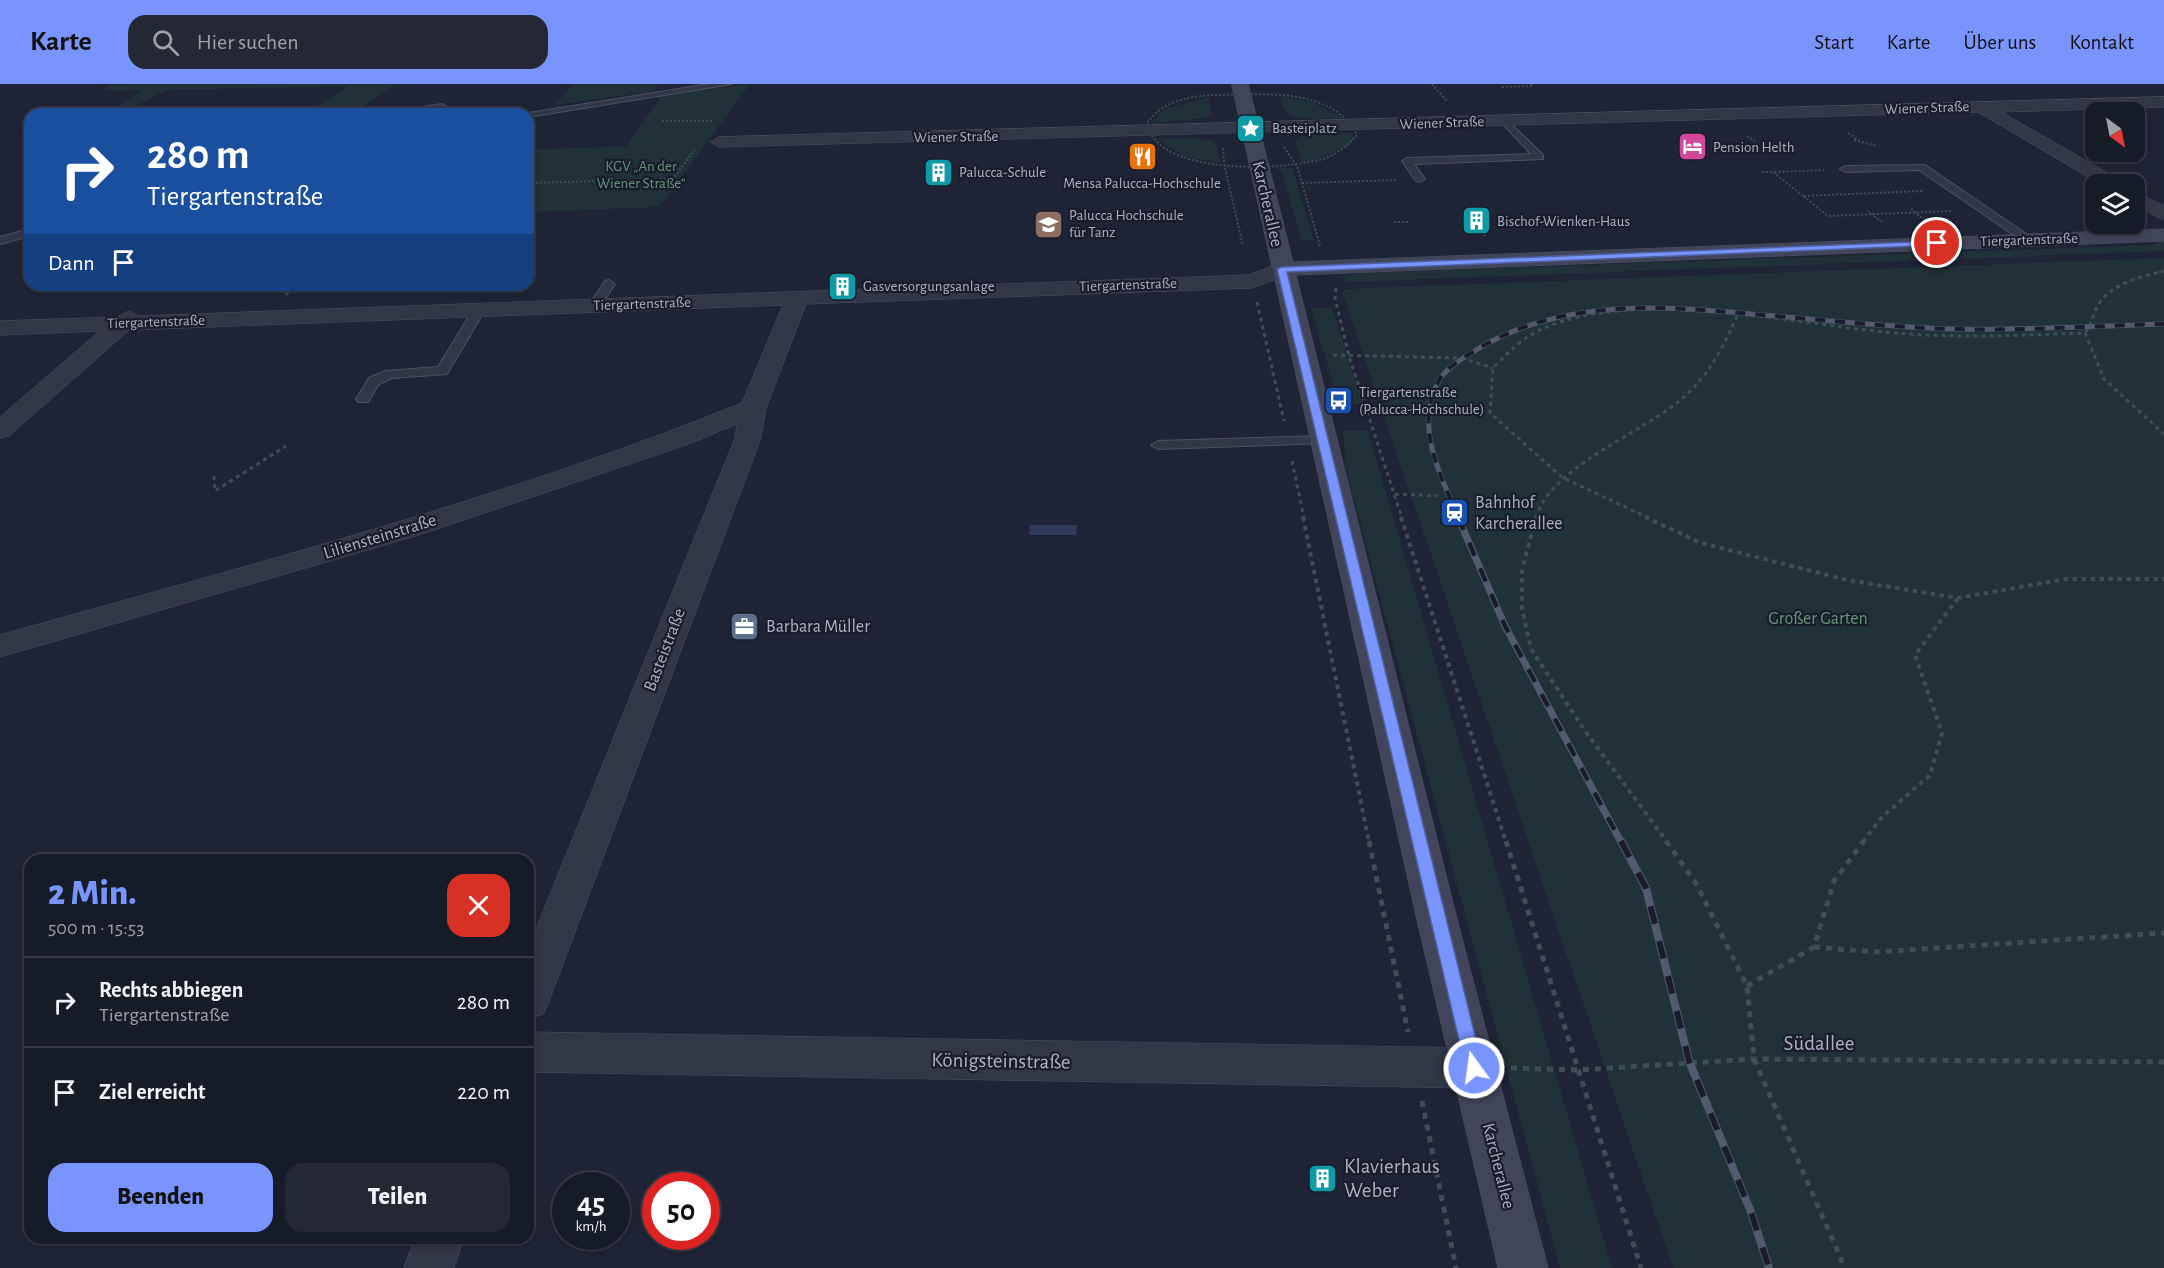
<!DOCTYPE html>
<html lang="de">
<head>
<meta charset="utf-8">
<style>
  :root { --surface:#161b28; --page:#232834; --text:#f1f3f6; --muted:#9ea1a8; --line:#353945; --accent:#7994fc }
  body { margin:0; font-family:"Alegreya Sans",sans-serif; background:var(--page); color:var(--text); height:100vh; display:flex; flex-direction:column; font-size:22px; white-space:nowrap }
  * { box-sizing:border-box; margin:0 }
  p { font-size:20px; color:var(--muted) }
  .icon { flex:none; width:33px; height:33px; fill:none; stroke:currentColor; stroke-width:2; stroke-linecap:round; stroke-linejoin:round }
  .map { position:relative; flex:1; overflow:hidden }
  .details { position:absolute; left:24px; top:770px; width:510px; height:390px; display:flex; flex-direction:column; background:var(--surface); border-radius:18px; box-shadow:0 3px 9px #0003,0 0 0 2px var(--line) }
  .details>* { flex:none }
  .guide { position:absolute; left:24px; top:24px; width:510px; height:183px; border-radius:18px; box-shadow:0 3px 9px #0003,0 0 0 2px var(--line); background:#1a4fa0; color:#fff; overflow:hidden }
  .needle { width:39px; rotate:148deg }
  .controls { position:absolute; left:2085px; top:18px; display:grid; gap:12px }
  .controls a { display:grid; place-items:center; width:60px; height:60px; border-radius:12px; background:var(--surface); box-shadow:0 3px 9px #0003,0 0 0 2px var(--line); font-size:30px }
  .speed { position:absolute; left:552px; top:1088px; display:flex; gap:12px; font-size:30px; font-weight:700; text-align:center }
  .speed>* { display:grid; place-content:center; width:78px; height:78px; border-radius:50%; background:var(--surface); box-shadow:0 3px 9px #0003,0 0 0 2px var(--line); line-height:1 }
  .speed small { font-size:15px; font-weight:400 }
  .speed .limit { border:9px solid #d22; background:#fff; color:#111 }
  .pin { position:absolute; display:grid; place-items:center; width:51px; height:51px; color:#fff; margin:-26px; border:3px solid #fff; border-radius:50%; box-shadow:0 2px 6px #0007 }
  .me { position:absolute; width:66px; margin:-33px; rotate:346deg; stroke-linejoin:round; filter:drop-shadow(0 0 4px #0008) }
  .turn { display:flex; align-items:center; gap:21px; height:126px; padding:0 24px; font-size:27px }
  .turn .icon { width:78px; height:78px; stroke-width:2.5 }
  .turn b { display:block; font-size:42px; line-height:51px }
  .then { display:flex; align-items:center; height:57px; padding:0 24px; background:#0003; gap:12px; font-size:22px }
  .round { display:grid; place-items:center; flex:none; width:63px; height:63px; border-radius:18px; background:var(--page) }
  .head { display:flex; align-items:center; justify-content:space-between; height:102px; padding:0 24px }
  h1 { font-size:36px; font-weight:800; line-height:45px; color:var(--accent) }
  .button { display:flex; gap:12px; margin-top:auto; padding:12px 24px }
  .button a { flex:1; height:69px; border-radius:18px; background:var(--accent); color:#111; font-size:24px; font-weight:800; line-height:69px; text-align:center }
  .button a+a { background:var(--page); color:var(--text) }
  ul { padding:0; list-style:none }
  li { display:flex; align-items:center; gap:18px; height:90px; padding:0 24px; border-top:2px solid var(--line) }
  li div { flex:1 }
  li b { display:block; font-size:22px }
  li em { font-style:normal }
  header { display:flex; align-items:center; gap:36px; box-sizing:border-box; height:84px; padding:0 30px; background:var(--accent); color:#111 }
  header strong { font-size:28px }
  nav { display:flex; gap:33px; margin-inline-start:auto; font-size:21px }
  .search { width:420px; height:54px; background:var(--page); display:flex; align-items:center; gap:15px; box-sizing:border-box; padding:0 21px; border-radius:18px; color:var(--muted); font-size:22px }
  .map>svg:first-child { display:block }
  .green { fill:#203138 }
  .water { fill:#2f3a5d }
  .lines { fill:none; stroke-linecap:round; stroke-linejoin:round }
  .lane-casing { stroke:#4c5162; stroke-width:2 }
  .street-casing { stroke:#4c5162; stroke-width:1 }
  .secondary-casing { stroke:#4c5162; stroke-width:1 }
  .path-far3 { stroke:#3e4e55; stroke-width:2; stroke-dasharray:2 2; stroke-linecap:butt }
  .path-far2 { stroke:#3e4e55; stroke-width:3; stroke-dasharray:4 4; stroke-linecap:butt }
  .path-far1 { stroke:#3e4e55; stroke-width:4; stroke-dasharray:4.5 4.5; stroke-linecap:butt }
  .path { stroke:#3e4e55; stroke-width:5; stroke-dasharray:6 6; stroke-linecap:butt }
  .lane { fill:#323747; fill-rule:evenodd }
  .street { fill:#323747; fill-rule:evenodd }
  .secondary { fill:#40455a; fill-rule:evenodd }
  .rail-far2-casing { stroke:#535a6e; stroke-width:5 }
  .rail-far1-casing { stroke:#535a6e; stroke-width:7 }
  .rail-casing { stroke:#535a6e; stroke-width:8 }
  .rail-far2 { stroke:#181c2b; stroke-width:4; stroke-dasharray:10; stroke-linecap:butt }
  .rail-far1 { stroke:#181c2b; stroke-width:4.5; stroke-dasharray:14; stroke-linecap:butt }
  .rail { stroke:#181c2b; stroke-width:6; stroke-dasharray:18; stroke-linecap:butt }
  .route { fill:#7994fc; stroke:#4f60a4; stroke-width:1.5 }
  .labels { text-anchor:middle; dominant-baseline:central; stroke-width:4.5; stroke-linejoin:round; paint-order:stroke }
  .far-street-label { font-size:15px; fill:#abb1c4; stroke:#181c2b }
  .far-poi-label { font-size:15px; fill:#abb1c4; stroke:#181c2b; text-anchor:start }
  .far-park-label { font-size:15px; fill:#639577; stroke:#181c2b }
  .street-label { font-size:18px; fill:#abb1c4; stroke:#181c2b }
  .poi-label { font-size:18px; fill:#abb1c4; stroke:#181c2b; text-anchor:start }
  .park-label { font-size:18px; fill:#639577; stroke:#181c2b }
  .near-street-label { font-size:21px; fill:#abb1c4; stroke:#181c2b }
  .near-poi-label { font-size:21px; fill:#abb1c4; stroke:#181c2b; text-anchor:start }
</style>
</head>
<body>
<header>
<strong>Karte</strong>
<div class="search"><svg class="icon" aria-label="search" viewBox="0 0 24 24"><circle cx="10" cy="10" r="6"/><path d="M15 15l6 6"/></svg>Hier suchen</div>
<nav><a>Start</a><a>Karte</a><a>Über uns</a><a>Kontakt</a></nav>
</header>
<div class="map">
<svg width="2164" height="1184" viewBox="0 0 2164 1184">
  <rect width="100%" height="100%" fill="#1e2436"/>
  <path class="green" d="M164,0H413H396L352,30H304L348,2L166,6L129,26L118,24L141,6H103L108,1Z
    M574,0H658L654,7L555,21Z
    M750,0L659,123L528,128V66L627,62L662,11Z
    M1208,13L1211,29L1206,34L1152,39L1164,25Z
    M1280,13L1312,18L1343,34C1330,34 1294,38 1285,27C1282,24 1281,17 1280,13Z
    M1353,49L1352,59L1347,63L1302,80L1295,58C1307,45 1336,50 1353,49Z
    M1197,54L1214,57L1221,79L1185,73L1156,55Z
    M1274,83L1292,84L1314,156H1296L1301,154L1281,87Z
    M2157,156H2164V167L1346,198L1344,192L1363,189L2153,161Z
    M2164,174V1184H1673L1342,208L1346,205Z
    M1311,224H1332L1363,320H1351L1346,305L1335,306Z
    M1344,347H1368L1612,1184H1560L1345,382Z"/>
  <path class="water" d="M1030,441H1077L1076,451H1029Z"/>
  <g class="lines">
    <defs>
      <path id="lane" d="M709,0H732L528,33V30H523Z
        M442,20L447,23L445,25L408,30H380Z
        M1505,34L1543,71V75L1414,80L1425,95L1420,98L1416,97L1402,77L1407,74L1531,70L1502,39L1500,37Z
        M1925,81L2032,154V158H2024L1919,86L1845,88L1840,85L1845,82Z
        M30,145V152L0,160V153Z
        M609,196L615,200L599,224L595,225L591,224L589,221L605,197Z
        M479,222L485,226L447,290L392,294L379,300L368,318H358L356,315L369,294L385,287L438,283L473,226Z
        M1323,352L1330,356L1328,359L1158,365L1151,361L1158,357Z"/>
      <path id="street" d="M2164,13V23L2001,28L2120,96L2122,100H2100L1978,28L719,63L710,58L719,53Z
        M2134,107L2164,122V136L2134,121Z
        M1282,178L1290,180L1293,185L1290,190L1252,204L806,220L766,324L761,354L549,917L543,930L528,935V865L735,354L737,340L686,361L422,450L0,573V551C249,481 502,416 742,319L783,221L129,246L9,352L0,354V333L100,247L0,251V237L117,233L129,227L139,232L1249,191Z
        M528,948L1474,964L1490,970L1496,984L1490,998L1474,1004L528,988Z
        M416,1154H464L454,1184H404Z"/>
      <path id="secondary" d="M1232,0H1248L1293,178L2164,145V157L1296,191L1454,823L1548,1184H1498L1414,823Z"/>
    </defs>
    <use href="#lane" class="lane-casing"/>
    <use href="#street" class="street-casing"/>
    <use href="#secondary" class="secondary-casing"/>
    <path class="path-far3" d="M1432,0L1447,17
      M1502,3L1533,2L1531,0
      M1211,11C1259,11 1331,1 1357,51C1346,63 1335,72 1319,76C1280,86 1156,92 1147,39C1162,18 1186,13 1211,11Z
      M662,37H712
      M1848,49L1860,57
      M1747,52L1755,57
      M1854,56L1877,62
      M1284,63L1297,82L1320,162
      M1223,64L1224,80L1243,162
      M1762,88H1773
      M528,99L673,95L696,64
      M1302,99L1397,96
      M1922,107L1803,112L1828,132L1951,127
      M1803,112L1773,88L1826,86
      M1911,125L1926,137
      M1868,127L1882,138
      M1394,138H1408
      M1479,144L1486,154
      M531,188L535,178
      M2159,188L2164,187"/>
    <path class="path-far2" d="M528,194L531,186
      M1336,204L1335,214L1349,272L1402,434
      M286,211L294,201
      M1257,218L1284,337
      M2085,249L2104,295L2164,350
      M1333,271L1462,274L1493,284
      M1292,377L1304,434
      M214,392L215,407L286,362
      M1395,410L1438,412
      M1536,434C1550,382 1646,348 1685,312C1710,289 1724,262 1737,232
      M1649,434L1563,394L1490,329L1493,284C1507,270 1521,255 1538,247C1634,200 1803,243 1908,250C1967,254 2026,251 2085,249C2092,240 2093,228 2100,218C2114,199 2142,192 2164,187"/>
    <path class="path-far1" d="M1303,433L1369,758
      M1401,433L1506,758
      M1536,433L1522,486V524L1531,565L1583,644L1667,758
      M1645,433L1701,459L1847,496L1958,514L2066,495H2164
      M1863,758L1881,734L1930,691L1942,649L1915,571L1958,514"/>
    <path class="path" d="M1369,757L1408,948
      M1506,757L1641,1184
      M1666,757L1697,801L1747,902L1754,975L1845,1184
      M1814,863L1876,868L2164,849
      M1747,902L1814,863L1834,797L1864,757
      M1511,984L1579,986L1754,975L2164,978
      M1422,1017L1456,1184"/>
    <use href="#lane" class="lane"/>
    <use href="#street" class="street"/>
    <use href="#secondary" class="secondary"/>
    <defs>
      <path id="rail-far2" d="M1459,434C1441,393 1415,345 1437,300C1444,284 1466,272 1481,263C1571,211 1675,223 1774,232C1833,237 1891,243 1950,245C2021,247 2093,242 2164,240"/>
      <path id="rail-far1" d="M1458,433L1505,542L1621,758"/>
      <path id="rail" d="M1621,757L1646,804L1689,977L1751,1128L1769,1184"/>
    </defs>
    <use href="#rail-far2" class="rail-far2-casing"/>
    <use href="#rail-far1" class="rail-far1-casing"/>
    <use href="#rail" class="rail-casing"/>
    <use href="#rail-far2" class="rail-far2"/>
    <use href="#rail-far1" class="rail-far1"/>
    <use href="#rail" class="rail"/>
  </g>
  <path class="route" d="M1937,157L1940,161L1287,188L1483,984L1480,990L1474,992L1467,990L1277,185L1282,183Z"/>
  <defs>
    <symbol id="sight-square" viewBox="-11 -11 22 22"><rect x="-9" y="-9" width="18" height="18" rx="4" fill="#0f9aa8" stroke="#181c2b"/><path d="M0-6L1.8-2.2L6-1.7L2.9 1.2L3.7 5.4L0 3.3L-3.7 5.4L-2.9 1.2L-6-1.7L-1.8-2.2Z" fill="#fff"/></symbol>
    <symbol id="hotel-square" viewBox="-11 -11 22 22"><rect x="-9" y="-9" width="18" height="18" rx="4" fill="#d1479c" stroke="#181c2b"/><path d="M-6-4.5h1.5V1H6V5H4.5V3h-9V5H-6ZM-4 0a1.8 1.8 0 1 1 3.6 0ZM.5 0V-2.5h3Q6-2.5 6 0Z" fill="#fff"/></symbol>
    <symbol id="restaurant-square" viewBox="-11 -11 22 22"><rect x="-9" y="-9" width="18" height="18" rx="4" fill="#e8710a" stroke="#181c2b"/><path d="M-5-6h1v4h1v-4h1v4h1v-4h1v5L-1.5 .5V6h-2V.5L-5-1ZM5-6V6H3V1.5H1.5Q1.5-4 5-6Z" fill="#fff"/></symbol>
    <symbol id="building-square" viewBox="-11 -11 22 22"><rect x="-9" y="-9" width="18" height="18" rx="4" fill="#0f9aa8" stroke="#181c2b"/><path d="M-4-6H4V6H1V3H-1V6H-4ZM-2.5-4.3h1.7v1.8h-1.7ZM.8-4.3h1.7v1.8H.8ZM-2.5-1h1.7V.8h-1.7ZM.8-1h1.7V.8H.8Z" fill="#fff"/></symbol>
    <symbol id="university-square" viewBox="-11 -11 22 22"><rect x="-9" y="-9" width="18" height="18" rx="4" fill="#8d6e63" stroke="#181c2b"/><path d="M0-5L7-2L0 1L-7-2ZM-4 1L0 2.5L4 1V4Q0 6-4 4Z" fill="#fff"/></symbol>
    <symbol id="bus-square" viewBox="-11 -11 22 22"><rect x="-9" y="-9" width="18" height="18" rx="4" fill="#1a4fb4" stroke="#181c2b"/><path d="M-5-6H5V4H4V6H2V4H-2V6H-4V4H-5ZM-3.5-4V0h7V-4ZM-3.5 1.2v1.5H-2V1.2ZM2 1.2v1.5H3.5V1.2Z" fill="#fff"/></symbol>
    <symbol id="station-square" viewBox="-11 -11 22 22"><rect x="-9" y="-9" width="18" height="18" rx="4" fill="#1a4fb4" stroke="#181c2b"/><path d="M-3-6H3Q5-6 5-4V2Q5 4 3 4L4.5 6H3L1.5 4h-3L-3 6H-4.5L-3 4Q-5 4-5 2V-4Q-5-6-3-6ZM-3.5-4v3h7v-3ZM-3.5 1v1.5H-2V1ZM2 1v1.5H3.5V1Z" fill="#fff"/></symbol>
    <symbol id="office-square" viewBox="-11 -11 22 22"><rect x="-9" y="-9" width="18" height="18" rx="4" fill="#5c6f8a" stroke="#181c2b"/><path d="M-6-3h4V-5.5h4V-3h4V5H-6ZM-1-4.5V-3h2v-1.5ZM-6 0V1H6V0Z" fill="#fff"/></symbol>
  </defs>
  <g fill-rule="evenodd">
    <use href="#sight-square" x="1234" y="28" width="33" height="33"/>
    <use href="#hotel-square" x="1676" y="46" width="33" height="33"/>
    <use href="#restaurant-square" x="1126" y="56" width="33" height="33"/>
    <use href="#building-square" x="922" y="72" width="33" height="33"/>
    <use href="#building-square" x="1460" y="120" width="33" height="33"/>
    <use href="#university-square" x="1032" y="124" width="33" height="33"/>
    <use href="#building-square" x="826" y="186" width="33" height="33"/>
    <use href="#bus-square" x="1322" y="300" width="33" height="33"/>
    <use href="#station-square" x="1438" y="412" width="33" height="33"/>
    <use href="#office-square" x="728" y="526" width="33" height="33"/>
    <use href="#building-square" x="1306" y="1078" width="33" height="33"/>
  </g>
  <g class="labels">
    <g class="far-street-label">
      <text transform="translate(1927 24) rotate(-2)">Wiener Straße</text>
      <text transform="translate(1442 39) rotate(-2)">Wiener Straße</text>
      <text transform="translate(956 53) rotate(-1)">Wiener Straße</text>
      <text transform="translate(2029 156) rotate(-2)">Tiergartenstraße</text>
      <text transform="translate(1128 201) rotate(-2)">Tiergartenstraße</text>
      <text transform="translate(642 220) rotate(-2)">Tiergartenstraße</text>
      <text transform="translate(156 238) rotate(-2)">Tiergartenstraße</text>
    </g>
    <g class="far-poi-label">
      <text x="1272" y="44">Basteiplatz</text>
      <text x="1713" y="63">Pension Helth</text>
      <text x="959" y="88">Palucca-Schule</text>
      <text x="1142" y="99" text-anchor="middle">Mensa Palucca-Hochschule</text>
      <text x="1069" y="131">Palucca Hochschule<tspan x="1069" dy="17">für Tanz</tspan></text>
      <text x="1497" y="137">Bischof-Wienken-Haus</text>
      <text x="863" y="202">Gasversorgungsanlage</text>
      <text x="1359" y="308">Tiergartenstraße<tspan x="1359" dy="17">(Palucca-Hochschule)</tspan></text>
    </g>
    <g class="far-park-label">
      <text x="641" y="82">KGV „An der<tspan x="641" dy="17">Wiener Straße“</tspan></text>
    </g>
    <g class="street-label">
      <text transform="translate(1267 120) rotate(77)">Karcherallee</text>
      <text transform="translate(380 453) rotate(-17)">Liliensteinstraße</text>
      <text transform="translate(665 566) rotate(-69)">Basteistraße</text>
      <text transform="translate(1498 1082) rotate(76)">Karcherallee</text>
    </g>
    <g class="poi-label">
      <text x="1475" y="419">Bahnhof<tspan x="1475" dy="21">Karcherallee</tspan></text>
      <text x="766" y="543">Barbara Müller</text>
    </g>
    <g class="park-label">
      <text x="1818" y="535">Großer Garten</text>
    </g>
    <g class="near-street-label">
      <text x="1819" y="959">Südallee</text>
      <text transform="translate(1001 977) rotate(1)">Königsteinstraße</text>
    </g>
    <g class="near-poi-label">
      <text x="1344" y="1082">Klavierhaus<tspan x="1344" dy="24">Weber</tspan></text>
    </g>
  </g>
</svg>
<div class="controls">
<a><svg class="needle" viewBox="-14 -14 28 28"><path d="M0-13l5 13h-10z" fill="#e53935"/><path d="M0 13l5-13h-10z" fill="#9ea1a8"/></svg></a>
<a><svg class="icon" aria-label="layers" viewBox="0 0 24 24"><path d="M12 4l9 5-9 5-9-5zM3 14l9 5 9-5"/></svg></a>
</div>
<div class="speed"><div>45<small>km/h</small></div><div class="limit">50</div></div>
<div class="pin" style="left:1937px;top:159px;background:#d93025"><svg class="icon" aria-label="arrive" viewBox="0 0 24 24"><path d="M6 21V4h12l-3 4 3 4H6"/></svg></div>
<svg class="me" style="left:1474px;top:984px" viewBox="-20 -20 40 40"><circle r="17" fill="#7994fc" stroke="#fff" stroke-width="3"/><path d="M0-11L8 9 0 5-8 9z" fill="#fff"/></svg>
<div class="guide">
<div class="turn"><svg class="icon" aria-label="right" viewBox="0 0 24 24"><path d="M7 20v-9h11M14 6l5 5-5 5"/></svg><div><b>280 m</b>Tiergartenstraße</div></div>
<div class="then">Dann<svg class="icon" aria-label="arrive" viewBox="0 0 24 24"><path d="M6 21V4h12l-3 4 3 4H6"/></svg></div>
</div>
<section class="details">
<div class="head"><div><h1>2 Min.</h1><p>500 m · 15:53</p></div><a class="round" style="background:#d93025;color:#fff"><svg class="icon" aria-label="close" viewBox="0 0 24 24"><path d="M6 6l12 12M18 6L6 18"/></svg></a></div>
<ul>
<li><svg class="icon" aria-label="right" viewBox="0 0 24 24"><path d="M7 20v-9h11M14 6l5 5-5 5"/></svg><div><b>Rechts abbiegen</b><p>Tiergartenstraße</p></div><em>280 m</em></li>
<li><svg class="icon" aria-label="arrive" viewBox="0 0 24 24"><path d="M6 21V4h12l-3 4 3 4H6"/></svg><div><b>Ziel erreicht</b></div><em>220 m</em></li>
</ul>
<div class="button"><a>Beenden</a><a>Teilen</a></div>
</section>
</div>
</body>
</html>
